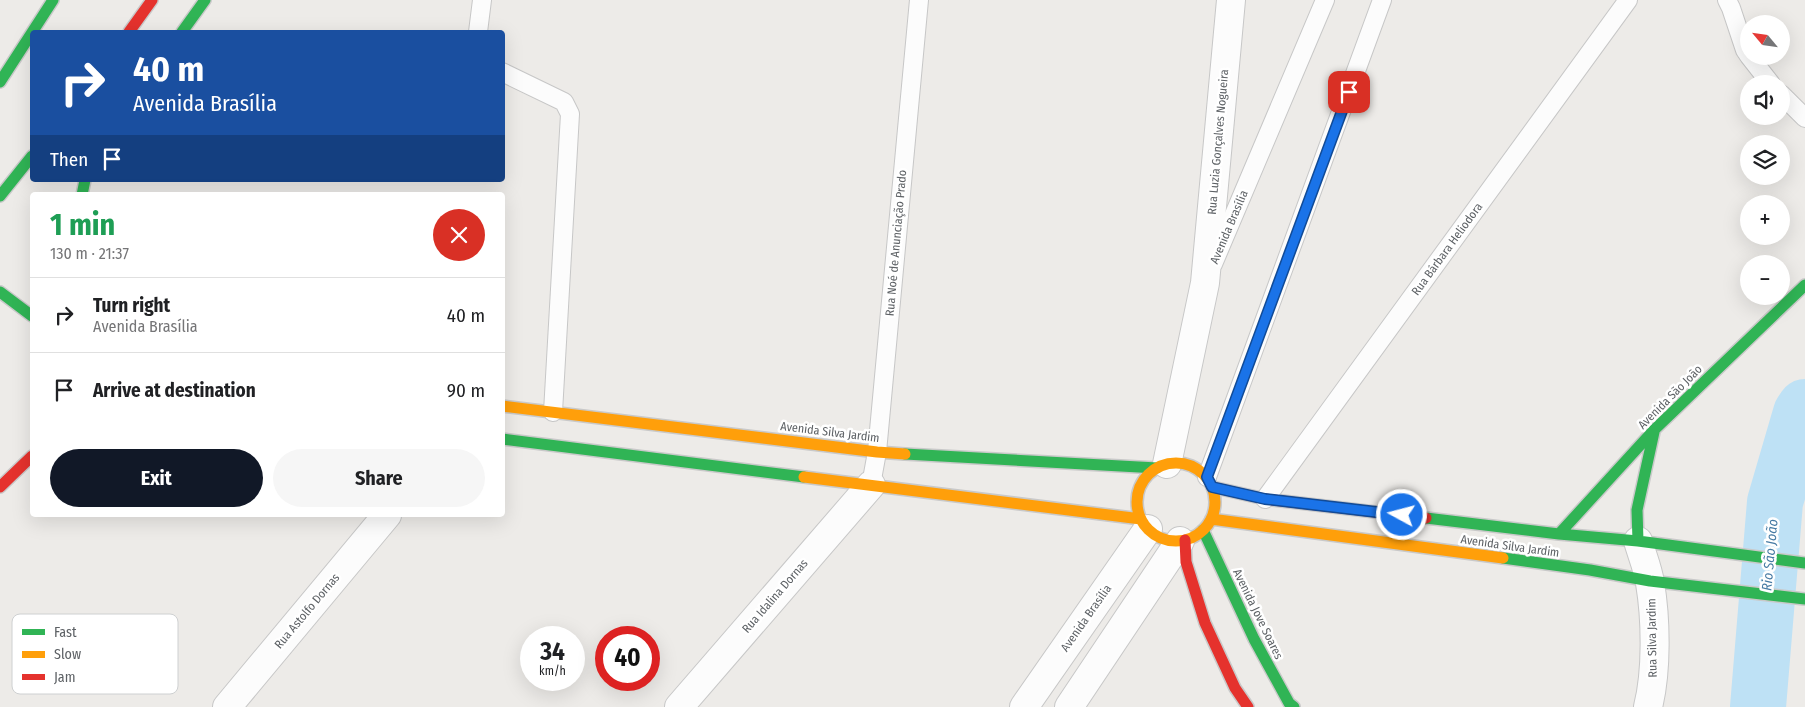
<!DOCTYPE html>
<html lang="en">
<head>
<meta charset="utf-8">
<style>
  :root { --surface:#fff; --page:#f6f6f6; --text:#202124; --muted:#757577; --line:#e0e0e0; --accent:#111827 }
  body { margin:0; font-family:"Fira Sans Condensed",sans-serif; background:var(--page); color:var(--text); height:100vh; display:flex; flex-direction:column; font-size:19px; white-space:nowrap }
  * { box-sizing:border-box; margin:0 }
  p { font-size:16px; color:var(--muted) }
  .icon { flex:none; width:28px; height:28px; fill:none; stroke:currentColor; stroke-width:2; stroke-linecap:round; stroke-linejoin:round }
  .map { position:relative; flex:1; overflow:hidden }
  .drawer { position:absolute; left:30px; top:192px; width:475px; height:325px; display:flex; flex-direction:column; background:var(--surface); border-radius:5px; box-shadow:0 5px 20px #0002 }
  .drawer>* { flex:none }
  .banner { position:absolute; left:30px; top:30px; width:475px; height:152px; border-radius:5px; box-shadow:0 5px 20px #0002; background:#1a4fa0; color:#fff; overflow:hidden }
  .needle { width:32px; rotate:299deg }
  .controls { position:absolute; left:1740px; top:15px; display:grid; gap:10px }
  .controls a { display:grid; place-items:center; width:50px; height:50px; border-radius:50%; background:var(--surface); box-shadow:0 5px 20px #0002; font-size:25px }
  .speed { position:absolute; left:520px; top:626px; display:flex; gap:10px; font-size:25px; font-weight:700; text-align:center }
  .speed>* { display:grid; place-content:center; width:65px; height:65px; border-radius:50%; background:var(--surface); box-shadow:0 5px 20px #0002; line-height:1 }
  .speed small { font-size:12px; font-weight:400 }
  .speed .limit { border:8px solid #d22; background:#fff; color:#111 }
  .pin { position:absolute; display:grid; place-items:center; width:42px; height:42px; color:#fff; margin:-21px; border-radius:10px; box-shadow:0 2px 8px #0006 }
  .me { position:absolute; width:55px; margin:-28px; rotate:277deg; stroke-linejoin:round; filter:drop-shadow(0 0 4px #0008) }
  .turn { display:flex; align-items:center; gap:18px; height:105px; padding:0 20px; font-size:22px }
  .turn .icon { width:65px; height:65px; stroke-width:2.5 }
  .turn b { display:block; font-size:35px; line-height:42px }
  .then { display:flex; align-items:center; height:48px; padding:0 20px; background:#0003; gap:10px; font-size:19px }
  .round { display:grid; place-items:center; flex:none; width:52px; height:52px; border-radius:26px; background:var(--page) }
  .head { display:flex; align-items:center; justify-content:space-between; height:85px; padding:0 20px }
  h1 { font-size:30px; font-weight:700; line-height:38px; color:#1e9e55 }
  .action { display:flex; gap:10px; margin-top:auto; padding:10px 20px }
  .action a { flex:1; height:58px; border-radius:30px; background:var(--accent); color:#fff; font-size:20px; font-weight:700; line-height:58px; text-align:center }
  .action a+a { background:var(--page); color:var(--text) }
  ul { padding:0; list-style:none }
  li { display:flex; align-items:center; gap:15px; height:75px; padding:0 20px; border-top:1px solid var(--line) }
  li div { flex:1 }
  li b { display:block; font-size:19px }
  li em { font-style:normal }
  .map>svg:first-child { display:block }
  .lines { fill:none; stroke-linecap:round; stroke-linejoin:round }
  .river { stroke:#bee1f5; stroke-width:56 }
  .lane-casing { stroke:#c7c7c7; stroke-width:20 }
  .street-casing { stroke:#c7c7c7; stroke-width:30 }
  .fast-casing { stroke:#c9c9c9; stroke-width:14 }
  .slow-casing { stroke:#c9c9c9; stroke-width:14 }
  .jam-casing { stroke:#c9c9c9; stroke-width:14 }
  .lane { stroke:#fcfcfc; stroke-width:18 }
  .street { stroke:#fcfcfc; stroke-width:28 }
  .fast { stroke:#30b455; stroke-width:11 }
  .slow { stroke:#ff9f0a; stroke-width:11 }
  .jam { stroke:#e5322d; stroke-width:11 }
  .route-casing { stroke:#114b97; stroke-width:12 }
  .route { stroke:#1a73e8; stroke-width:9 }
  .labels { text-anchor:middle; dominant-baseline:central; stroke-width:5; stroke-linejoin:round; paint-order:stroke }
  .street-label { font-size:12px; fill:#5d6165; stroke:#fff }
  .water-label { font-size:14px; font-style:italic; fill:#457aa3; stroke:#fff }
  .key { fill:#fff; stroke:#ced0d1; stroke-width:1 }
  .key-label { font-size:14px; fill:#5d6165 }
</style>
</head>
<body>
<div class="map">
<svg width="1805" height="707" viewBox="0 0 1805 707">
  <rect width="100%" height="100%" fill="#edebe8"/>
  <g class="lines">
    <path class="river" d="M1758,707L1775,502L1801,413L1805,407"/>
    <defs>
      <path id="lane" d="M1727,0L1731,8L1745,50L1749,56
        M478,32L482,0
        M1749,56L1771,84
        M502,72L564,102L570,114L553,412
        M1781,94L1805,118
        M1213,264L1325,0
        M1207,477L1382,0
        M871,485L877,452L919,0
        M1265,499L1628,0"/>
      <path id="street" d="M1167,464L1205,283L1231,0
        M1638,541C1642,555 1648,569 1650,583C1656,619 1657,671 1648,707
        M227,707L387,515
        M679,707L871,485
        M1024,707L1148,529
        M1069,707L1180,541"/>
      <path id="fast" d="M182,32L205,0
        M0,82L53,0
        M82,195L85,180
        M0,196L32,156
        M0,292L32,316
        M502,439L804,477
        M905,454L1157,468
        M1426,518L1559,534L1638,541L1805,563
        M1203,530L1254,639L1289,703L1294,707
        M1559,534L1654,430L1805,285
        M1638,541L1637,510L1654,432
        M1503,558L1590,570L1650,581L1805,599"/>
      <path id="slow" d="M502,406L877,452L905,454
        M1137 502a39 39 0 1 1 78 0a39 39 0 1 1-78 0Z
        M804,477L1141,519
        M1211,519L1503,558"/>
      <path id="jam" d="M129,32L152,0
        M0,487L32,456
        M1212,487L1265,499L1426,518
        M1185,540L1186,562L1205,623L1235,688L1248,707"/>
    </defs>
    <use href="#lane" class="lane-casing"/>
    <use href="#street" class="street-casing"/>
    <use href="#fast" class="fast-casing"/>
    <use href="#slow" class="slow-casing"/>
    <use href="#jam" class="jam-casing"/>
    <use href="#lane" class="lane"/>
    <use href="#street" class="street"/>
    <use href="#fast" class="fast"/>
    <use href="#slow" class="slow"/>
    <use href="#jam" class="jam"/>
  </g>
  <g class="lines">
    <defs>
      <path id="route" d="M1349,92L1207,477L1212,487L1265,499L1402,515"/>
    </defs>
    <use href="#route" class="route-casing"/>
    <use href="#route" class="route"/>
  </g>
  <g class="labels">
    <g class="street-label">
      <text transform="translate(1218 142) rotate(-85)">Rua Luzia Gonçalves Nogueira</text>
      <text transform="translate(1229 227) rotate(-67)">Avenida Brasília</text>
      <text transform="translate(896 243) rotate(-85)">Rua Noé de Anunciação Prado</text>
      <text transform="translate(1447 249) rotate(-54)">Rua Bárbara Heliodora</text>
      <text transform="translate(1670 397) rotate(-45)">Avenida São João</text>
      <text transform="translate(830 432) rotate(7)">Avenida Silva Jardim</text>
      <text transform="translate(1510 546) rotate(8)">Avenida Silva Jardim</text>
      <text transform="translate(775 596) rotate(-49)">Rua Idalina Dornas</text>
      <text transform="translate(307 611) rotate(-50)">Rua Astolfo Dornas</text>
      <text transform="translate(1258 614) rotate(64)">Avenida Jove Soares</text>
      <text transform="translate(1086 618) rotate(-55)">Avenida Brasília</text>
      <text transform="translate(1652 638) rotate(-91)">Rua Silva Jardim</text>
    </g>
    <g class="water-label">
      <text transform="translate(1770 555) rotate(-85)">Rio São João</text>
    </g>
  </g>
  <rect x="12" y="614" width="166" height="80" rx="8" class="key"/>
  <rect x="22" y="629" width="23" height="6" fill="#30b455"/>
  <rect x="22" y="651" width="23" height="7" fill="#ff9f0a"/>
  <rect x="22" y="674" width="23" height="6" fill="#e5322d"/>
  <g class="key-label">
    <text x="54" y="637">Fast</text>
    <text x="54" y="659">Slow</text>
    <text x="54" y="682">Jam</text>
  </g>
</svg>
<div class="controls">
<a><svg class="needle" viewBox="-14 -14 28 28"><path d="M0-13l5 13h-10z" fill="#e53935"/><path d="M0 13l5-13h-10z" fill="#757577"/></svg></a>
<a><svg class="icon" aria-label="sound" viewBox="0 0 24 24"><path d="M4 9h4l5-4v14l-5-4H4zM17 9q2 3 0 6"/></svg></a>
<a><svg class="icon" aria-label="layers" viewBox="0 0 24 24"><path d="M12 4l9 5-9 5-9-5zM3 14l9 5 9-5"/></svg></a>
<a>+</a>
<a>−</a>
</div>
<div class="speed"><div>34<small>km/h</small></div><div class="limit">40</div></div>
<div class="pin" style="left:1349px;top:92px;background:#d93025"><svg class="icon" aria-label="arrive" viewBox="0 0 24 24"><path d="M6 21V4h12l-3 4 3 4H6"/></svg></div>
<svg class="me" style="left:1402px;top:515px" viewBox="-20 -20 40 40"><circle r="17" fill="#1a73e8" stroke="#fff" stroke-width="3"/><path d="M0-11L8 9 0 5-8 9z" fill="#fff"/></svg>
<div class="banner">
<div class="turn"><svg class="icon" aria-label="right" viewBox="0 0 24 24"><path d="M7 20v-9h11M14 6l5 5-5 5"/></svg><div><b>40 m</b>Avenida Brasília</div></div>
<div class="then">Then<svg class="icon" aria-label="arrive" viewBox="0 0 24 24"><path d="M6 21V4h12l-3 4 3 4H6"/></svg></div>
</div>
<section class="drawer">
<div class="head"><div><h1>1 min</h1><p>130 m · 21:37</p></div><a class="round" style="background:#d93025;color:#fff"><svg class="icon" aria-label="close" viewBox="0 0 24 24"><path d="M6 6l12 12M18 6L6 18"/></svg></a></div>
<ul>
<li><svg class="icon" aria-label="right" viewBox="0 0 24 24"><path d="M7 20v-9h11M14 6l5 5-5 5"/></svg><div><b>Turn right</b><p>Avenida Brasília</p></div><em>40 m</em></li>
<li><svg class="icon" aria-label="arrive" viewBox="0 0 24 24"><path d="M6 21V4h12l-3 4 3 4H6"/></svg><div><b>Arrive at destination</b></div><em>90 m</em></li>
</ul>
<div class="action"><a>Exit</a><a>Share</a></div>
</section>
</div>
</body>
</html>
